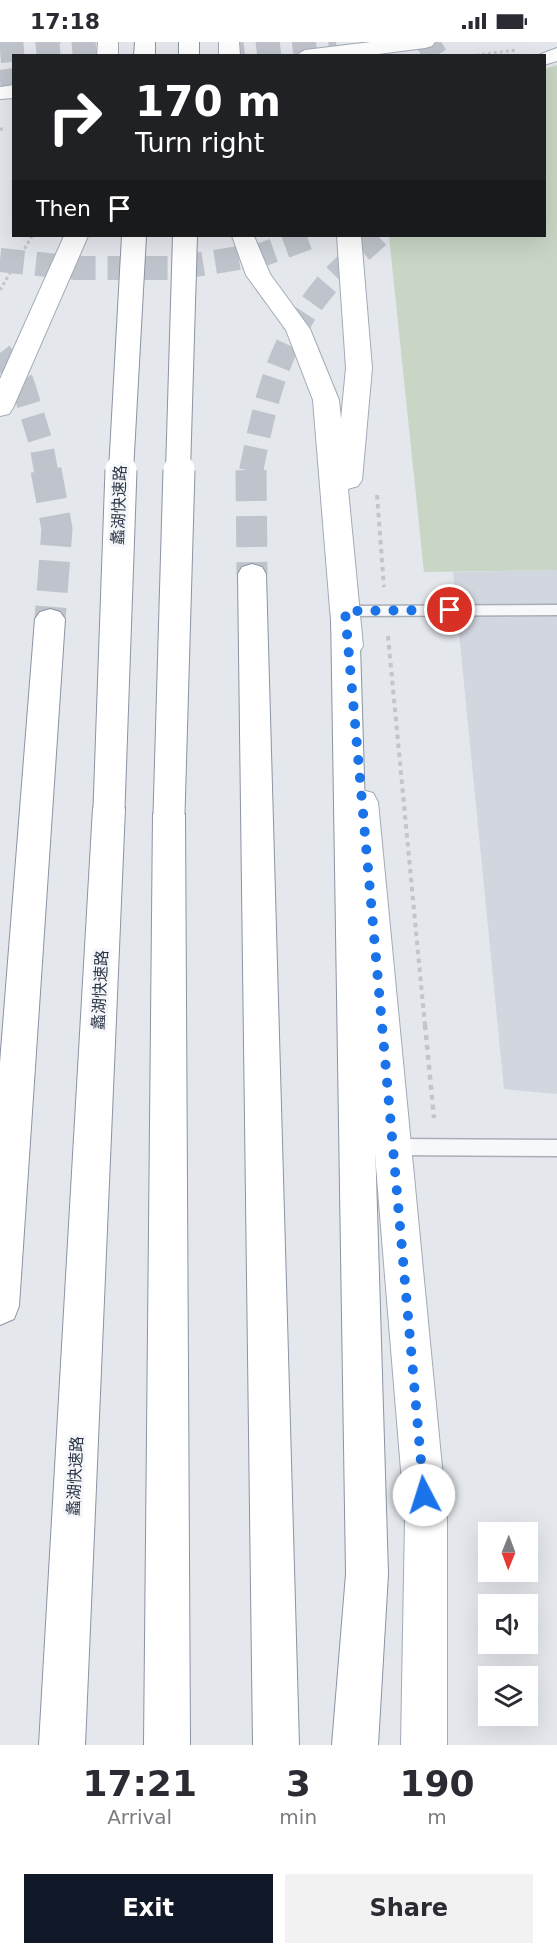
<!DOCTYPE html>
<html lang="en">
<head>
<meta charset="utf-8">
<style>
  :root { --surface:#fff; --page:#f2f2f3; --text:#2b2b33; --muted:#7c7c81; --accent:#111827 }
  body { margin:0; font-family:"DejaVu Sans","Noto Sans SC",sans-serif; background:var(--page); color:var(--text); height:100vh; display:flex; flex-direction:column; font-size:22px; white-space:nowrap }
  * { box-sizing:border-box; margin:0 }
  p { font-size:20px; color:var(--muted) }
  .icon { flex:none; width:33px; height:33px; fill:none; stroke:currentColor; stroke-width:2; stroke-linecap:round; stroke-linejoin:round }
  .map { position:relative; height:1703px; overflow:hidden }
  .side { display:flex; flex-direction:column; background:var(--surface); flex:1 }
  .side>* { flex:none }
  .banner { position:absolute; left:12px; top:12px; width:534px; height:183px; border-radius:0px; box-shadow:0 6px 24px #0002; background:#202124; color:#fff; overflow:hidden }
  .needle { width:39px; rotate:181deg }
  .controls { position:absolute; left:478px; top:1480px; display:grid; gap:12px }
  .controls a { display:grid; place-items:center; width:60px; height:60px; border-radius:0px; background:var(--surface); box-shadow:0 6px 24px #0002; font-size:30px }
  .pin { position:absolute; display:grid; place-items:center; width:51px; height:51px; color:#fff; margin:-26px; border:3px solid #fff; border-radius:50%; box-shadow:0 2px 6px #0007 }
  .me { position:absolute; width:66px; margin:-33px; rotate:355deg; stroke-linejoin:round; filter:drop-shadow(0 0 4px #0008) }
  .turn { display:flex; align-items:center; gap:21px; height:126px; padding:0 24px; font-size:27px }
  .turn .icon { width:78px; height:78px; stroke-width:2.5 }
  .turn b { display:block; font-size:42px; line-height:51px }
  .then { display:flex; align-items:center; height:57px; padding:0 24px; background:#0003; gap:12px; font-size:22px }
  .eta { display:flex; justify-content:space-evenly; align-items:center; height:102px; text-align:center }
  .eta b { font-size:36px; font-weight:800; line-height:42px }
  .primary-button { display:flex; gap:12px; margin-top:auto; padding:12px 24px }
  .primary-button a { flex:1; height:69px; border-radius:0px; background:var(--accent); color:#fff; font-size:24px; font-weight:800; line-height:69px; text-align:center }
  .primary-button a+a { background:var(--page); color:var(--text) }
  .status { display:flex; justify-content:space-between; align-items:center; height:42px; padding:0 30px; background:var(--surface); direction:ltr }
  .status svg { height:16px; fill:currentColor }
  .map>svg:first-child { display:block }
  .built { fill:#d2d6de }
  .green { fill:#c9d6c5 }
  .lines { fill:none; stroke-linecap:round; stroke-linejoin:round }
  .highway-tunnel-far1 { stroke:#bfc3cb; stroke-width:24; stroke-dasharray:24 12; stroke-linecap:butt }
  .highway-tunnel { stroke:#bfc3cb; stroke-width:31; stroke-dasharray:31 15; stroke-linecap:butt }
  .lane-casing { stroke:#a9aeb7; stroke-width:3 }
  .primary-casing { stroke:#a3abb8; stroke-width:2 }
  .highway-casing { stroke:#8b94a3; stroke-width:2 }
  .path-far2 { stroke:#c2c5cb; stroke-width:3; stroke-dasharray:3 3; stroke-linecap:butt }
  .path-far1 { stroke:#c2c5cb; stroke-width:4; stroke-dasharray:4.5 4.5; stroke-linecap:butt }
  .path { stroke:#c2c5cb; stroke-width:4.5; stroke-dasharray:5 5; stroke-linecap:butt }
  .lane { fill:#f7f8fa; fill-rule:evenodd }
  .primary { fill:#fff; fill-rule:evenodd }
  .highway { fill:#fff; fill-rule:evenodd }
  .highway-bridge-far1-casing { stroke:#8b94a3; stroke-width:26; stroke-linecap:butt }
  .highway-bridge-casing { stroke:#8b94a3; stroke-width:33; stroke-linecap:butt }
  .highway-bridge-far1 { stroke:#fff; stroke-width:24 }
  .highway-bridge { stroke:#fff; stroke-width:31 }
  .route { stroke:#1a73e8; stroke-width:10; stroke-dasharray:0 18 }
  .labels { text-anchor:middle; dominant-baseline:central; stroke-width:6; stroke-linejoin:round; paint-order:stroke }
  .street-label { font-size:16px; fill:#2b3445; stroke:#f4f6f9 }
</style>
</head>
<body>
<div class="status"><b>17:18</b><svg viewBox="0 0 49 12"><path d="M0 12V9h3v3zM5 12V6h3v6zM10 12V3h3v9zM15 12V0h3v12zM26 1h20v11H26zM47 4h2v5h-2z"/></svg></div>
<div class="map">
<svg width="557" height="1703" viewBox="0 0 557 1703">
  <rect width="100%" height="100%" fill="#e4e7ec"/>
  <path class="built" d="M557,528V1052L504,1047L453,530Z"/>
  <path class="green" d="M557,23V528L424,530L389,194H544L545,27Z"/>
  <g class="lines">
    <path class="highway-tunnel-far1" d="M362,0L375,14
      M427,0L436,14
      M0,9L100,0
      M221,14L336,0
      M0,40L14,38
      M0,218L76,226H176L264,212L313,194
      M0,311L22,340L41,401L46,429
      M251,429C266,357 278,299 328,241C343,224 362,209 378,194"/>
    <path class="highway-tunnel" d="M46,428L57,487L50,577
      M251,428L252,532"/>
    <defs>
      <path id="lane" d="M557,563V573L345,574L338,569L345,564Z
        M393,1097L557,1098V1114L393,1113L387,1111L384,1105L387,1099Z"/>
      <path id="primary" d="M98,0H118V14H97Z
        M219,0H239L240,14H219Z
        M371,0H435L432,4L425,6L363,14H295L305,8Z
        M557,6V19L544,23V14H536Z
        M14,43V56L0,57V45Z
        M64,194H88L13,366L9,372L0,374V337Z
        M232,194H254L270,232L310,287L339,358L341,377L346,326L337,194H361L372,326L362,438L358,444L348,447L363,604L358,612L348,615L338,612L333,604L313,358L286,288L246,233Z
        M362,748L373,751L378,760L447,1477V1703H401L405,1477L346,760L351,751Z"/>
      <path id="highway" d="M135,0H155V14H134Z
        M179,0H199V14H179Z
        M252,522L262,525L266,532L299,1703H253L238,532L242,525Z
        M345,559L355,562L359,569L388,1532L378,1703H332L346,1532L331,569L335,562Z
        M50,567L60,570L65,577L19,1264L14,1277L0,1283V1021L35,577L40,570Z
        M109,754L120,757L125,766L85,1703H39L93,766L98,757Z
        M169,760L180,763L185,772L190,1703H144L153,772L158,763Z"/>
    </defs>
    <use href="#lane" class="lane-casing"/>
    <use href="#primary" class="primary-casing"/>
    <use href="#highway" class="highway-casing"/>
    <path class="path-far2" d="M58,14L59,0
      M470,14L517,8
      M0,87H6
      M0,248L32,194"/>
    <path class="path-far1" d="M377,453L384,545
      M388,594L425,984"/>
    <path class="path" d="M425,983L434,1076"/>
    <use href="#lane" class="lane"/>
    <use href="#primary" class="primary"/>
    <use href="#highway" class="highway"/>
    <defs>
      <path id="highway-bridge-far1" d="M121,429L134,194
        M178,429L185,194"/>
      <path id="highway-bridge" d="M109,766L121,428
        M169,772L179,428"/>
    </defs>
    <use href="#highway-bridge-far1" class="highway-bridge-far1-casing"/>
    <use href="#highway-bridge" class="highway-bridge-casing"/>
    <use href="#highway-bridge-far1" class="highway-bridge-far1"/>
    <use href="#highway-bridge" class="highway-bridge"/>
  </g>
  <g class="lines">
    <path class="route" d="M424,1453L345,569L450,568"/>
  </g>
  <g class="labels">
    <g class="street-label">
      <text transform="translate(119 463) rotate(-88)">蠡湖快速路</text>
      <text transform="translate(100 948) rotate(-87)">蠡湖快速路</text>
      <text transform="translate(75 1434) rotate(-87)">蠡湖快速路</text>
    </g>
  </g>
</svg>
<div class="controls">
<a><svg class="needle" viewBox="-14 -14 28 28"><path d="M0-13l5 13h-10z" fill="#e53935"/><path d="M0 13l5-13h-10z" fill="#7c7c81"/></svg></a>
<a><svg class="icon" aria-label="sound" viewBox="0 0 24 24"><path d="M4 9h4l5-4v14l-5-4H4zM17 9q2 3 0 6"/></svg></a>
<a><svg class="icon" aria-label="layers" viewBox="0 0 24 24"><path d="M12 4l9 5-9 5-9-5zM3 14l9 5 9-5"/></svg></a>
</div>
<div class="pin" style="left:450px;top:568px;background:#d93025"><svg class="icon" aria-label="arrive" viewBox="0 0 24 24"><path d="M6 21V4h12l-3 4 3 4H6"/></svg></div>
<svg class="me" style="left:424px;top:1453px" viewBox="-20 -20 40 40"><circle r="19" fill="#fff"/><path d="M0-13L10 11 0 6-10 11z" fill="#1a73e8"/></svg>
<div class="banner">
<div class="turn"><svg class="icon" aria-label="right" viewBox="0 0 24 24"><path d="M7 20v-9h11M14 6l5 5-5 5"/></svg><div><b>170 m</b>Turn right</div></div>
<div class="then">Then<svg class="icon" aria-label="arrive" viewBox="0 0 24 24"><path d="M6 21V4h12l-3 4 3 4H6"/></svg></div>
</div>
</div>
<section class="side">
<div class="eta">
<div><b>17:21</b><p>Arrival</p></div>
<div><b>3</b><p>min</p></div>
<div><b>190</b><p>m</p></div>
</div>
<div class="primary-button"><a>Exit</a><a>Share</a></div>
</section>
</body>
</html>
